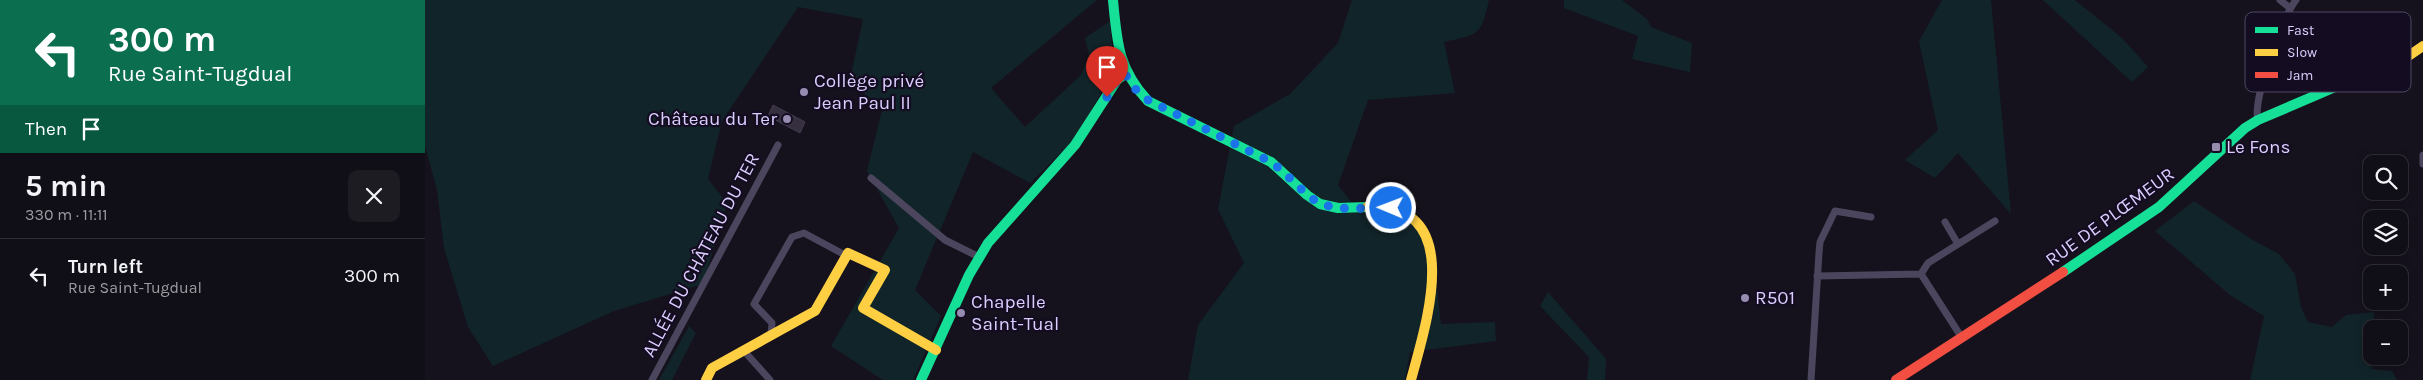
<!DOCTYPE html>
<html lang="en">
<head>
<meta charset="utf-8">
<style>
  :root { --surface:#100e16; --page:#1e1c23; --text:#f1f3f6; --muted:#9c9ca1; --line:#302e35 }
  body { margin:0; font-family:Karla,sans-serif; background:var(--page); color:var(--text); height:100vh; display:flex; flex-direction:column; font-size:19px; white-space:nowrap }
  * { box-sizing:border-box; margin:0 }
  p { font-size:16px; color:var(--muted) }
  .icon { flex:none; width:28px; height:28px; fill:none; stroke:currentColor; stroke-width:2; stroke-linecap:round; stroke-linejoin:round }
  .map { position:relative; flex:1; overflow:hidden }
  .details { display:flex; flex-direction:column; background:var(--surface); width:425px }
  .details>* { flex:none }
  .hud { background:#0b6e4f; color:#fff; overflow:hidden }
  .controls { position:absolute; left:1938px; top:155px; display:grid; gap:10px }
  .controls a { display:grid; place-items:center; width:45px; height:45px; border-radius:10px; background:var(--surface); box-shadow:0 2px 12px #0003,0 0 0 1px var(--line); font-size:25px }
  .pin { position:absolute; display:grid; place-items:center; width:42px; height:42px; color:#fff; margin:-51px -21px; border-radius:50% 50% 50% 0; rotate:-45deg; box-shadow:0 0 5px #0007 }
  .pin .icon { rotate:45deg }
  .me { position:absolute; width:55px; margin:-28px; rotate:271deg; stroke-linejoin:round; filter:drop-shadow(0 0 4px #0008) }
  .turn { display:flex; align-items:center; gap:18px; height:105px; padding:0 25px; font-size:22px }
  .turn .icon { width:65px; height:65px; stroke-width:2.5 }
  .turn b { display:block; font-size:35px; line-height:42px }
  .then { display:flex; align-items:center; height:48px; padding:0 25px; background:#0003; gap:10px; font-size:19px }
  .round { display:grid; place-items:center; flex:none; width:52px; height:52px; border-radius:10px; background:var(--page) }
  .summary { display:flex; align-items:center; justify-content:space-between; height:85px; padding:0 25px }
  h1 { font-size:30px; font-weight:700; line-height:38px }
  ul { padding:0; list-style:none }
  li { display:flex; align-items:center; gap:15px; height:75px; padding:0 25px; border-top:1px solid var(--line) }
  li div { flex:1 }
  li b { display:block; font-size:19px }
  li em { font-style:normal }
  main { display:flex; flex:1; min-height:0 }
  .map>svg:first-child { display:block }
  .green { fill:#112429 }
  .building { fill:#352f3f; stroke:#433b50 }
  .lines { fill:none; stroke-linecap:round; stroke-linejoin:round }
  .street { stroke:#4b465e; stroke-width:7 }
  .fast { stroke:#16e098; stroke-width:10 }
  .slow { stroke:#ffcf43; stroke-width:10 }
  .jam { stroke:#f24e42; stroke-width:10 }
  .route { stroke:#1a73e8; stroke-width:9; stroke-dasharray:0 16.2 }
  .poi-dot { fill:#968cb0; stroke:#140d21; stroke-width:2 }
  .labels { text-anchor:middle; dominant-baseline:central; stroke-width:4.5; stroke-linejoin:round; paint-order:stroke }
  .poi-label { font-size:19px; fill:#dccdff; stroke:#140d21; text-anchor:start }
  .street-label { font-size:19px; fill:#dccdff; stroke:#140d21 }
  .key { fill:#140d21; stroke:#504764; stroke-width:1 }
  .key-label { font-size:14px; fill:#dccdff }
</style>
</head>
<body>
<main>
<section class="details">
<div class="hud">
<div class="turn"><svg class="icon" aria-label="left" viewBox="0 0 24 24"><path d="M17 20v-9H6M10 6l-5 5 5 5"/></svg><div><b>300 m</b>Rue Saint-Tugdual</div></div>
<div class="then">Then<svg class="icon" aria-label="arrive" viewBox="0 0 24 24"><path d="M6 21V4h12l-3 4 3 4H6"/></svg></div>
</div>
<div class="summary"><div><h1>5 min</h1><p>330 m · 11:11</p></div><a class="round"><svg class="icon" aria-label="close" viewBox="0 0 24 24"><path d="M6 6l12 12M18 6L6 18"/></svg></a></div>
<ul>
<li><svg class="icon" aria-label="left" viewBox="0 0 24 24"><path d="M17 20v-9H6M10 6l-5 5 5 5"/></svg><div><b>Turn left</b><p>Rue Saint-Tugdual</p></div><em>300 m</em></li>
</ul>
</section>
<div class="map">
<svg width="1998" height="380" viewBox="0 0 1998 380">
  <rect width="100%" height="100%" fill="#15121d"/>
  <path class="green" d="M0,0H672L566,88L600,127L656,75L664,55L660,38L685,21L688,61L681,85L648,141L605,183L548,152L490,290L516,316L488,380H458L406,346L474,228L442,171L458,106L424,84L438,19L373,7L297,121L283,179L302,203L278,284L189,311L68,366L43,327L19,248L12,190L0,146Z
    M927,0H1064C1056,36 1054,34 1019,42L1030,93L943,100L913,185L927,203L992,217L1009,258L1016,324L1070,322L1071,341L985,352L980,380H763L773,325L819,263L793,209L809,126L865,94L913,43Z
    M1139,0H1197L1222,19L1226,27L1267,43L1265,72L1207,59L1213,36L1139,8Z
    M1517,0H1566L1586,214L1533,153L1510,178L1480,160L1513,130L1494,41Z
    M1618,0H1650L1697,38L1723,67L1707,82Z
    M1769,201L1826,239L1854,254L1870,274L1876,307L1883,322L1907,327L1921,315L1949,312L1948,329H1946L1947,369L1967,371L1972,380H1825L1839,316L1805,295L1730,231Z
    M1123,292L1181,359L1180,380H1162L1164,357L1115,306Z
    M264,326L271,333L247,380H234Z"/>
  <path class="building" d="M348,105L380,122L375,133L343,116Z"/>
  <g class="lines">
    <path class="street" d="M1855,0L1865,8
      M1833,120C1827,101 1857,17 1871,0
      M1998,155V164
      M446,178L520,240L554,257
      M1520,222L1533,244
      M1496,274L1503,263L1570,221
      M1392,276L1496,274L1537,338
      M346,335L347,323L329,304L367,237L379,233L422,256
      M319,351L345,380
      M227,380L353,145
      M1386,380L1394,253L1395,242L1410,211L1446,217"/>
    <path class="fast" d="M688,0C692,42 693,69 723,101L846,162L882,195L895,204L913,208L942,207
      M1638,272L1734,207L1820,128L1833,120L1915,85
      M496,380L544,275L563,243L650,145L692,80L700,74"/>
    <path class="slow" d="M1915,85L1982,57L1998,46
      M942,207C1042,202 1001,324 986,380
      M281,380L287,368L390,311L423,253L460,270L438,308L511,350"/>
    <path class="jam" d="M1471,380L1638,272"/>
  </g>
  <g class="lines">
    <path class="route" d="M682,97L692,80L700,74L712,91L723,100L846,162C860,172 871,185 884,196C906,215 939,206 966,208"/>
  </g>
  <g class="poi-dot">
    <circle cx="379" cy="92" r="5"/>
    <circle cx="362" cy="119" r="5"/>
    <rect x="1786" y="142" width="10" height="10" rx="2.5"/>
    <circle cx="1320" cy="298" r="5"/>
    <circle cx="536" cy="313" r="5"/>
  </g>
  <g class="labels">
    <g class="poi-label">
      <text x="389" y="81">Collège privé<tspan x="389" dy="22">Jean Paul II</tspan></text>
      <text x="352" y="119" text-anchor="end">Château du Ter</text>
      <text x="1801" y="147">Le Fons</text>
      <text x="1330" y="298">R501</text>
      <text x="546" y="302">Chapelle<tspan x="546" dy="22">Saint-Tual</tspan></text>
    </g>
    <g class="street-label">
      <text transform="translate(1685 217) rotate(-36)">RUE DE PLŒMEUR</text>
      <text transform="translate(276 255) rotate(-62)">ALLÉE DU CHÂTEAU DU TER</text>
    </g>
  </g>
  <rect x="1820" y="12" width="166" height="80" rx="8" class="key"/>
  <rect x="1830" y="27" width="23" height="6" fill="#16e098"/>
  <rect x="1830" y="49" width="23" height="7" fill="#ffcf43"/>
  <rect x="1830" y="72" width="23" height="6" fill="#f24e42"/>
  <g class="key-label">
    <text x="1862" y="35">Fast</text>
    <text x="1862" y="57">Slow</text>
    <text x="1862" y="80">Jam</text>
  </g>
</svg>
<div class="controls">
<a><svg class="icon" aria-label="search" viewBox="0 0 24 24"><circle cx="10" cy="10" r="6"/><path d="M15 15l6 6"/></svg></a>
<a><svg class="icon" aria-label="layers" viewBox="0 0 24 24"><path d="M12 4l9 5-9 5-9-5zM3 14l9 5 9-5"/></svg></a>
<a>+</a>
<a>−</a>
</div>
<div class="pin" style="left:682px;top:97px;background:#d93025"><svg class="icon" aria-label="arrive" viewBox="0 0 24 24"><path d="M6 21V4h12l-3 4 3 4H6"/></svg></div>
<svg class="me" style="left:966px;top:208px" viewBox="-20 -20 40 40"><circle r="17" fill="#1a73e8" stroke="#fff" stroke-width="3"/><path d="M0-11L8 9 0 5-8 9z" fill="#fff"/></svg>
</div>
</main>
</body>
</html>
